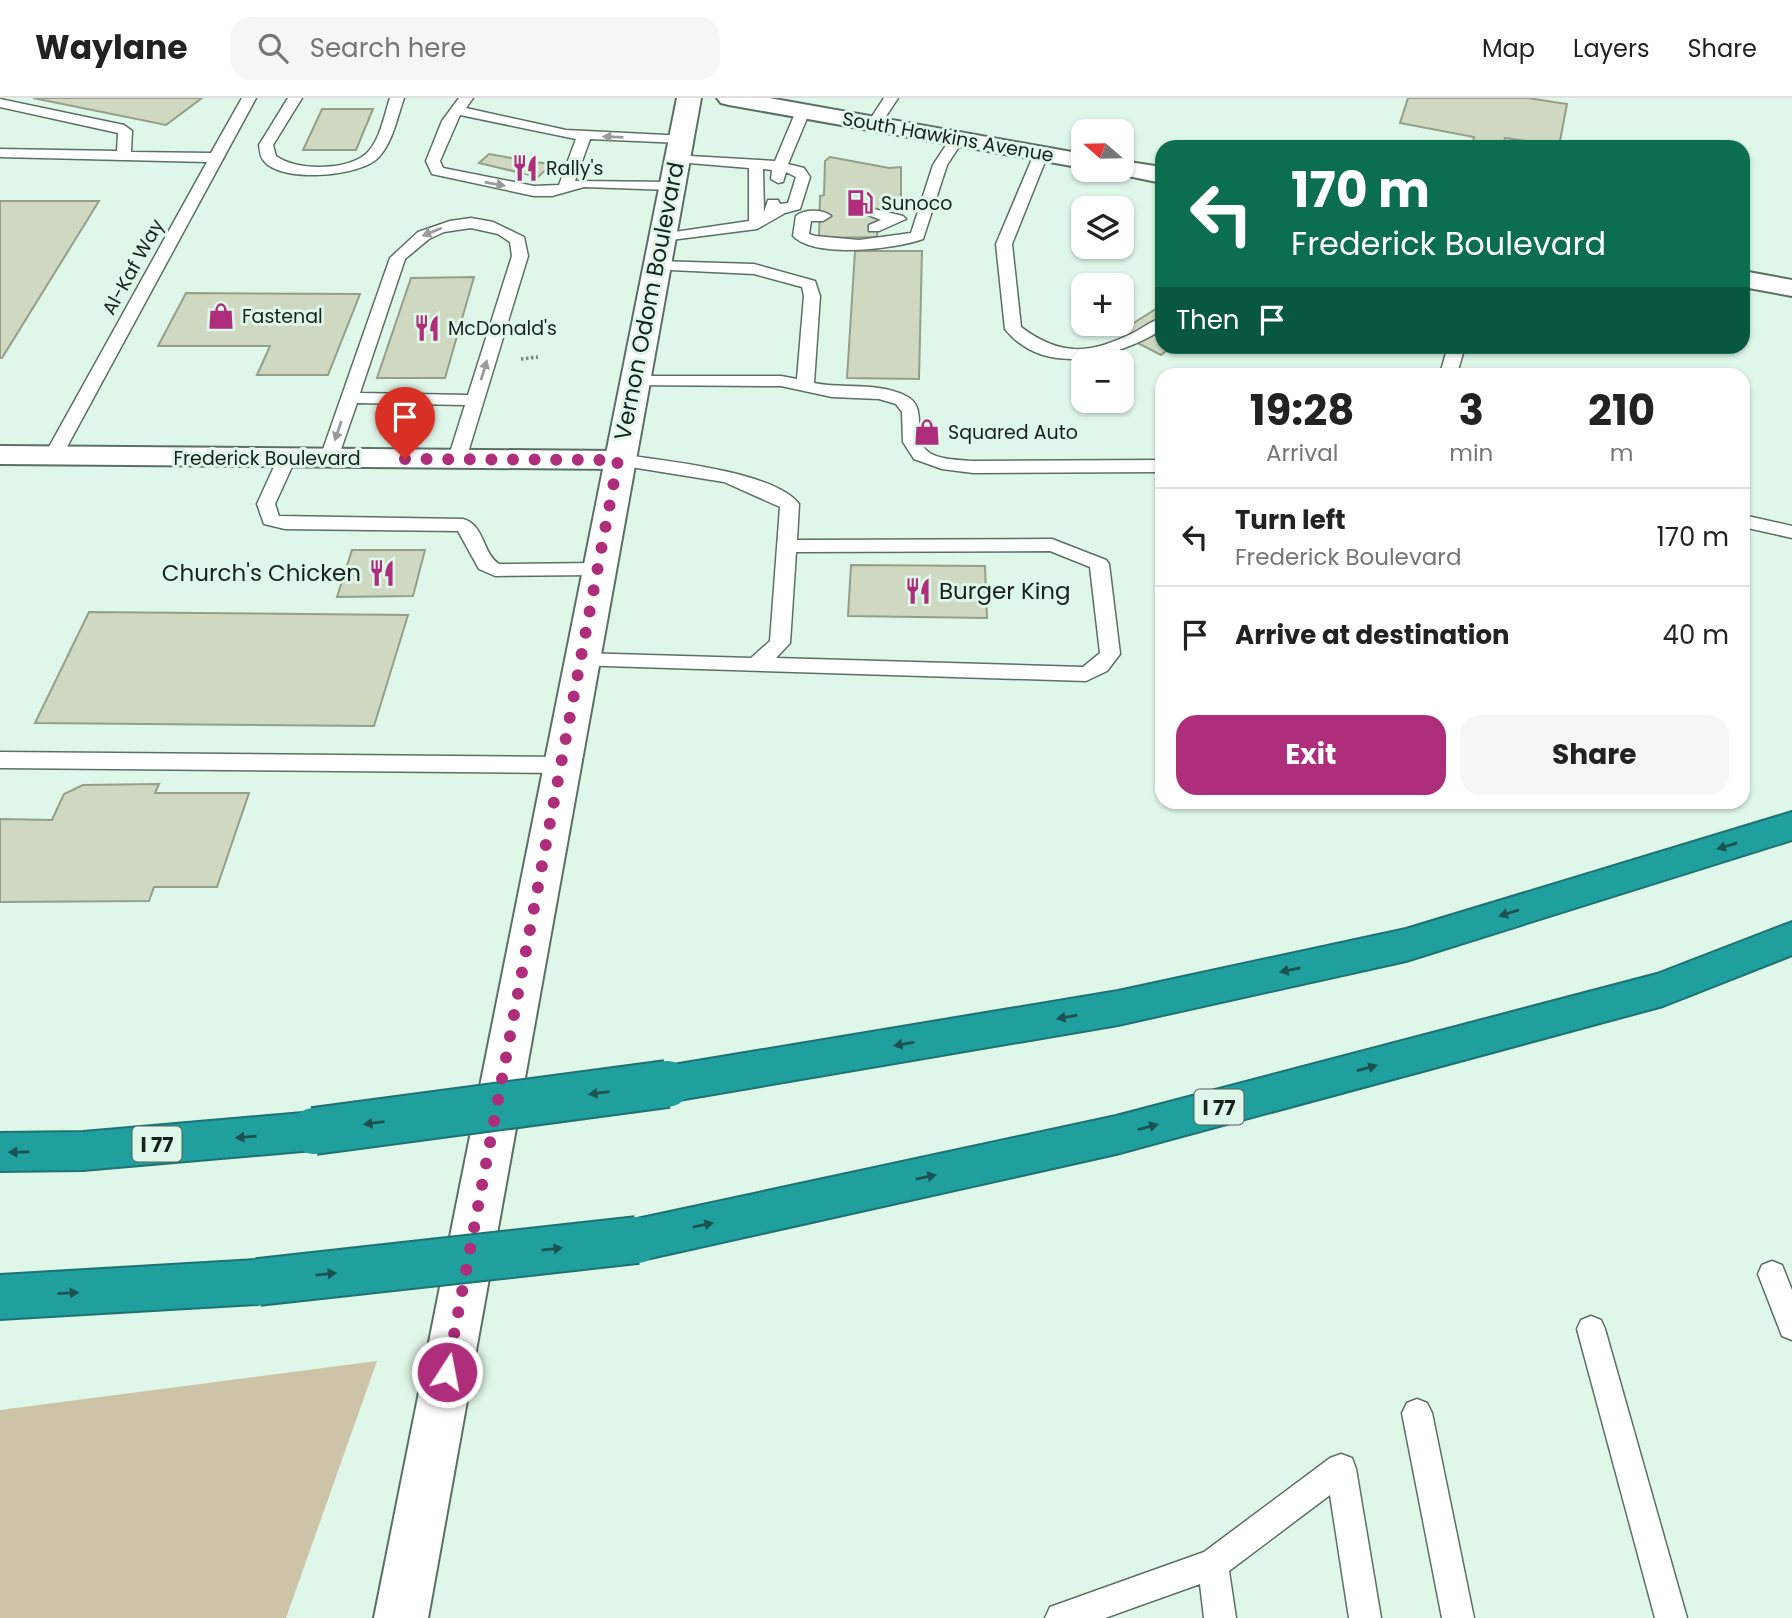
<!DOCTYPE html>
<html lang="en">
<head>
<meta charset="utf-8">
<style>
  :root { --surface:#fff; --page:#f6f6f6; --text:#222; --muted:#767676; --line:#e0e0e0; --accent:#ae2e7c }
  body { margin:0; font-family:Poppins,sans-serif; background:var(--page); color:var(--text); height:100vh; display:flex; flex-direction:column; font-size:26px; white-space:nowrap }
  * { box-sizing:border-box; margin:0 }
  p { font-size:23px; color:var(--muted) }
  .icon { flex:none; width:38px; height:38px; fill:none; stroke:currentColor; stroke-width:2; stroke-linecap:round; stroke-linejoin:round }
  .map { position:relative; flex:1; overflow:hidden }
  .drawer { position:absolute; left:1155px; top:270px; width:595px; height:441px; display:flex; flex-direction:column; background:var(--surface); border-radius:21px; box-shadow:0 2px 5px #0004 }
  .drawer>* { flex:none }
  .hud { position:absolute; left:1155px; top:42px; width:595px; height:214px; border-radius:21px; box-shadow:0 2px 5px #0004; background:#0b6e4f; color:#fff; overflow:hidden }
  .needle { width:46px; rotate:290deg }
  .controls { position:absolute; left:1071px; top:21px; display:grid; gap:14px }
  .controls a { display:grid; place-items:center; width:63px; height:63px; border-radius:14px; background:var(--surface); box-shadow:0 2px 5px #0004; font-size:35px }
  .pin { position:absolute; display:grid; place-items:center; width:60px; height:60px; color:#fff; margin:-72px -30px; border-radius:50% 50% 50% 0; rotate:-45deg; box-shadow:0 0 7px #0007 }
  .pin .icon { rotate:45deg }
  .me { position:absolute; width:77px; margin:-38px; rotate:11deg; stroke-linejoin:round; filter:drop-shadow(0 0 5px #0008) }
  .turn { display:flex; align-items:center; gap:24px; height:147px; padding:0 21px; font-size:32px }
  .turn .icon { width:91px; height:91px; stroke-width:2.5 }
  .turn b { display:block; font-size:49px; line-height:60px }
  .then { display:flex; align-items:center; height:66px; padding:0 21px; background:#0003; gap:14px; font-size:26px }
  .eta { display:flex; justify-content:space-evenly; align-items:center; height:119px; text-align:center }
  .eta b { font-size:42px; font-weight:700; line-height:49px }
  .primary-button { display:flex; gap:14px; margin-top:auto; padding:14px 21px }
  .primary-button a { flex:1; height:80px; border-radius:21px; background:var(--accent); color:#fff; font-size:28px; font-weight:700; line-height:80px; text-align:center }
  .primary-button a+a { background:var(--page); color:var(--text) }
  ul { padding:0; list-style:none }
  li { display:flex; align-items:center; gap:21px; height:98px; padding:0 21px; border-top:2px solid var(--line) }
  li div { flex:1 }
  li b { display:block; font-size:26px }
  li em { font-style:normal }
  header { display:flex; align-items:center; gap:42px; box-sizing:border-box; height:98px; padding:0 35px; background:var(--surface); border-bottom:2px solid var(--line) }
  header strong { font-size:33px }
  nav { display:flex; gap:38px; margin-inline-start:auto; font-size:24px }
  .search { width:490px; height:63px; background:var(--page); display:flex; align-items:center; gap:18px; box-sizing:border-box; padding:0 24px; border-radius:21px; color:var(--muted); font-size:26px }
  .map>svg:first-child { display:block }
  .green { fill:#cdc3a9 }
  .building { fill:#cfd9c2; stroke:#959e89; stroke-width:2 }
  .lines { fill:none; stroke-linecap:round; stroke-linejoin:round }
  .service-casing { stroke:#5b7064; stroke-width:3 }
  .tertiary-casing { stroke:#5b7064; stroke-width:4 }
  .secondary-casing { stroke:#5b7064; stroke-width:4 }
  .motorway-casing { stroke:#1e7372; stroke-width:4 }
  .path { stroke:#7b8a82; stroke-width:3.5; stroke-dasharray:2.5 2.5; stroke-linecap:butt }
  .service { fill:#fff; fill-rule:evenodd }
  .tertiary { fill:#fff; fill-rule:evenodd }
  .secondary { fill:#fff; fill-rule:evenodd }
  .motorway { fill:#209f9f; fill-rule:evenodd }
  .motorway-bridge-casing { stroke:#1e7372; stroke-width:50; stroke-linecap:butt }
  .motorway-bridge { stroke:#209f9f; stroke-width:46 }
  .oneway { fill:#989b99 }
  .oneway2 { fill:#1c5351 }
  .route { stroke:#ae2e7c; stroke-width:12; stroke-dasharray:0 21.6 }
  .labels { text-anchor:middle; dominant-baseline:central; stroke-width:6; stroke-linejoin:round; paint-order:stroke }
  .far-street-label { font-size:19px; fill:#19211d; stroke:#dff7e9 }
  .far-poi-label { font-size:19px; fill:#19211d; stroke:#dff7e9; text-anchor:start }
  .shield { fill:#dff7e9; stroke:#54615a; stroke-width:2 }
  .shield-label { font-size:21px; font-weight:bold; fill:#19211d }
  .street-label { font-size:23px; fill:#19211d; stroke:#dff7e9 }
  .poi-label { font-size:23px; fill:#19211d; stroke:#dff7e9; text-anchor:end }
</style>
</head>
<body>
<header>
<strong>Waylane</strong>
<div class="search"><svg class="icon" aria-label="search" viewBox="0 0 24 24"><circle cx="10" cy="10" r="6"/><path d="M15 15l6 6"/></svg>Search here</div>
<nav><a>Map</a><a>Layers</a><a>Share</a></nav>
</header>
<div class="map">
<svg width="1792" height="1520" viewBox="0 0 1792 1520">
  <rect width="100%" height="100%" fill="#dff7e9"/>
  <path class="green" d="M377,1263L286,1520H0V1312Z"/>
  <path class="building" d="M33,0H202L166,27Z
    M1408,0H1528L1567,6L1559,48L1505,40L1503,49L1473,44L1474,39L1400,25Z
    M322,11H373L356,52H303Z
    M489,56L534,64L552,66L538,79L479,65Z
    M830,59L889,70L901,69V112H879L877,139L819,140L820,98L824,97L825,63Z
    M0,103H99L2,260H0Z
    M855,153H922L919,281L847,280Z
    M474,179L445,280H377L411,180Z
    M186,195L360,196L328,277H257L270,248H158Z
    M1162,207V248H1173L1161,257L1118,235Z
    M352,452H425L413,498L337,499Z
    M851,467L985,468L987,520L848,518Z
    M89,514L408,517L374,628L35,625Z
    M159,686L155,695H249L217,789H154L149,803L0,804V721L52,722L64,696L83,687Z"/>
  <g class="lines">
    <defs>
      <path id="service" d="M242,0H256L62,358L53,364L47,362L44,358L207,64L0,59V51L117,53L118,35L0,9V1L124,27L132,33L131,54L211,55Z
        M288,0H302L273,47L276,58C296,73 346,73 366,56C380,43 384,18 390,0H404C397,20 393,44 378,60C359,79 281,85 264,63C260,59 260,52 259,47Z
        M459,0H473L466,10L566,32L686,38V44L681,45L590,41L575,83L672,84L679,88L672,92L584,89L552,98H534L432,76L426,63L442,23ZM460,17L576,41L559,87L534,88L443,70L440,63Z
        M884,0H898L879,29H869L867,26Z
        M803,9L810,13L788,66L804,70L810,79L800,111L785,115L757,131L655,144V138L661,136L749,123V70L677,64L672,63V57L775,63L796,13ZM763,71L772,72L771,81L778,85L783,84L786,74L796,79L788,105L780,106L778,102H768L764,114Z
        M957,37L964,41L947,67L923,141C895,151 816,161 793,138L796,118C804,111 823,111 831,118L823,123H811L809,136L815,138L859,142L911,135L933,67L952,38Z
        M1041,52L1048,56L1012,146L1021,229C1061,259 1090,256 1133,235C1143,230 1151,223 1162,220V232C1116,259 1045,281 1005,231L996,146L1034,56Z
        M874,111L903,118L906,121L879,133H869V127L881,122L866,116Z
        M471,120L493,124L524,139L528,158L466,361L457,367L448,361L465,307L357,305L338,360L335,364H323L320,360L390,160L418,134L450,123ZM471,130L498,136L510,144L512,158L468,297L360,295L405,161L429,141L444,134Z
        M656,163L754,166L815,183L820,198L814,285C843,291 879,284 906,298C929,309 911,337 926,352C936,362 959,362 973,363L1162,362V374L973,375L942,371L914,361L903,344L902,314L896,306L879,301L832,299L781,288L628,287L625,283L634,278H781L797,281L804,198L802,189L754,176L650,171L648,168Z
        M1448,248H1465L1457,276H1440Z
        M287,354L296,360L275,406L279,418L463,421C485,427 482,455 499,466L597,465L607,471L597,477L495,478L479,471L458,433L285,431L264,426L257,406L278,360Z
        M618,356C658,362 775,373 799,406L797,442L1052,441L1106,462L1109,466L1120,556L1107,573L1086,583L573,567L570,562L573,557L580,555L751,560L770,543L780,409L724,384L612,366L609,362L612,358ZM1050,453L1090,469L1100,555L1083,569L776,560L790,545L796,454Z
        M1743,417L1792,428V440L1743,429Z
        M0,654L561,659L569,661L572,667L569,673L561,675L0,670Z
        M1772,1163L1782,1167L1792,1192V1242L1782,1238L1758,1176L1762,1167Z
        M1591,1218L1601,1222L1605,1231L1687,1520H1655L1577,1231L1581,1222Z
        M1417,1301L1427,1305L1432,1315L1474,1520H1442L1402,1315L1407,1305Z
        M1341,1356L1352,1360L1356,1371L1381,1520H1349L1330,1397L1229,1473L1236,1520H1204L1200,1486L1105,1520H1045L1050,1509L1204,1454L1330,1360Z"/>
      <path id="tertiary" d="M717,0H769L1083,56V70L729,7L721,5Z
        M1122,63L1162,69V85L1113,75L1111,72H1122Z
        M1743,173L1792,182V198L1743,189Z
        M0,348L618,353L629,355L633,362L629,369L618,371L0,366Z"/>
      <path id="secondary" d="M677,0H701L428,1520H374Z"/>
      <path id="motorway" d="M1792,714V742L1406,863L1118,927L667,1004L652,999L646,986L652,973L667,968L1118,893L1406,831Z
        M1792,824V857L1663,908L1116,1056L637,1163L621,1157L614,1142L621,1127L637,1121L1116,1018L1657,876Z
        M314,1014L330,1019L336,1033L330,1047L314,1052L83,1072L0,1073V1035L83,1034Z
        M258,1162L275,1169L281,1184L275,1199L258,1206L0,1221V1177Z"/>
    </defs>
    <use href="#service" class="service-casing"/>
    <use href="#tertiary" class="tertiary-casing"/>
    <use href="#secondary" class="secondary-casing"/>
    <use href="#motorway" class="motorway-casing"/>
    <path class="path" d="M521,261L538,259"/>
    <use href="#service" class="service"/>
    <use href="#tertiary" class="tertiary"/>
    <use href="#secondary" class="secondary"/>
    <use href="#motorway" class="motorway"/>
    <defs>
      <path id="motorway-bridge" d="M314,1033L667,986
        M258,1184L637,1142"/>
    </defs>
    <use href="#motorway-bridge" class="motorway-bridge-casing"/>
    <use href="#motorway-bridge" class="motorway-bridge"/>
  </g>
  <defs><path id="oneway-solid" d="M-6-.8H1V-3.2L6.5 0L1 3.2V.8H-6Z" transform="scale(1.75)"/></defs>
  <g class="oneway">
    <use href="#oneway-solid" transform="translate(613 39) rotate(-178)"/>
    <use href="#oneway-solid" transform="translate(495 86) rotate(10)"/>
    <use href="#oneway-solid" transform="translate(432 134) rotate(158)"/>
    <use href="#oneway-solid" transform="translate(484 272) rotate(-73)"/>
    <use href="#oneway-solid" transform="translate(338 333) rotate(109)"/>
  </g>
  <g class="oneway2">
    <use href="#oneway-solid" transform="translate(1727 748) rotate(163)"/>
    <use href="#oneway-solid" transform="translate(1509 815) rotate(163)"/>
    <use href="#oneway-solid" transform="translate(1290 872) rotate(168)"/>
    <use href="#oneway-solid" transform="translate(1067 919) rotate(170)"/>
    <use href="#oneway-solid" transform="translate(904 946) rotate(170)"/>
    <use href="#oneway-solid" transform="translate(1367 970) rotate(-15)"/>
    <use href="#oneway-solid" transform="translate(599 995) rotate(173)"/>
    <use href="#oneway-solid" transform="translate(374 1025) rotate(173)"/>
    <use href="#oneway-solid" transform="translate(1148 1029) rotate(-15)"/>
    <use href="#oneway-solid" transform="translate(246 1039) rotate(175)"/>
    <use href="#oneway-solid" transform="translate(19 1054) rotate(179)"/>
    <use href="#oneway-solid" transform="translate(926 1079) rotate(-12)"/>
    <use href="#oneway-solid" transform="translate(703 1127) rotate(-12)"/>
    <use href="#oneway-solid" transform="translate(552 1151) rotate(-6)"/>
    <use href="#oneway-solid" transform="translate(326 1176) rotate(-6)"/>
    <use href="#oneway-solid" transform="translate(68 1195) rotate(-3)"/>
  </g>
  <g class="lines">
    <path class="route" d="M405,361L618,362L447,1274"/>
  </g>
  <defs>
    <symbol id="restaurant-bare" viewBox="-9 -9 18 18"><path d="M-5-6h1v4h1v-4h1v4h1v-4h1v5L-1.5 .5V6h-2V.5L-5-1ZM5-6V6H3V1.5H1.5Q1.5-4 5-6Z" fill="#ae2e7c" stroke="#dff7e9" stroke-width="2.5" paint-order="stroke"/></symbol>
    <symbol id="fuel-bare" viewBox="-9 -9 18 18"><path d="M-5.5-6h7V0h2V4h1.3V-2.5L3-4.5l.8-.8L6-3V5H2.5V1h-1V6h-7ZM-4.2-4.7v3.2H.2V-4.7Z" fill="#ae2e7c" stroke="#dff7e9" stroke-width="2.5" paint-order="stroke"/></symbol>
    <symbol id="shop-bare" viewBox="-9 -9 18 18"><path d="M-5-2.5h2.3a2.7 3.5 0 0 1 5.4 0H5L5.5 6h-11ZM-1.5-2.5h3a1.5 2.3 0 0 0-3 0Z" fill="#ae2e7c" stroke="#dff7e9" stroke-width="2.5" paint-order="stroke"/></symbol>
  </defs>
  <g fill-rule="evenodd">
    <use href="#restaurant-bare" x="506" y="51" width="38" height="38"/>
    <use href="#fuel-bare" x="841" y="86" width="38" height="38"/>
    <use href="#shop-bare" x="202" y="199" width="38" height="38"/>
    <use href="#restaurant-bare" x="408" y="211" width="38" height="38"/>
    <use href="#shop-bare" x="908" y="315" width="38" height="38"/>
    <use href="#restaurant-bare" x="363" y="456" width="38" height="38"/>
    <use href="#restaurant-bare" x="899" y="474" width="38" height="38"/>
  </g>
  <g class="labels">
    <g class="far-street-label">
      <text transform="translate(948 39) rotate(10)">South Hawkins Avenue</text>
      <text transform="translate(133 169) rotate(-61)">Al-Kaf Way</text>
      <text x="267" y="360">Frederick Boulevard</text>
    </g>
    <g class="far-poi-label">
      <text x="546" y="70">Rally's</text>
      <text x="881" y="105">Sunoco</text>
      <text x="242" y="218">Fastenal</text>
      <text x="448" y="230">McDonald's</text>
      <text x="948" y="334">Squared Auto</text>
    </g>
    <g class="shield">
      <rect x="1194.5" y="991.5" width="49" height="35" rx="5"/>
      <rect x="132.5" y="1028.5" width="49" height="35" rx="5"/>
    </g>
    <g class="shield-label">
      <text x="1219" y="1009">I 77</text>
      <text x="157" y="1046">I 77</text>
    </g>
    <g class="street-label">
      <text transform="translate(649 203) rotate(-79)">Vernon Odom Boulevard</text>
    </g>
    <g class="poi-label">
      <text x="361" y="475">Church's Chicken</text>
      <text x="939" y="493" text-anchor="start">Burger King</text>
    </g>
  </g>
</svg>
<div class="controls">
<a><svg class="needle" viewBox="-14 -14 28 28"><path d="M0-13l5 13h-10z" fill="#e53935"/><path d="M0 13l5-13h-10z" fill="#767676"/></svg></a>
<a><svg class="icon" aria-label="layers" viewBox="0 0 24 24"><path d="M12 4l9 5-9 5-9-5zM3 14l9 5 9-5"/></svg></a>
<a>+</a>
<a>−</a>
</div>
<div class="pin" style="left:405px;top:361px;background:#d93025"><svg class="icon" aria-label="arrive" viewBox="0 0 24 24"><path d="M6 21V4h12l-3 4 3 4H6"/></svg></div>
<svg class="me" style="left:447px;top:1274px" viewBox="-20 -20 40 40"><circle r="17" fill="#ae2e7c" stroke="#fff" stroke-width="3"/><path d="M0-11L8 9 0 5-8 9z" fill="#fff"/></svg>
<div class="hud">
<div class="turn"><svg class="icon" aria-label="left" viewBox="0 0 24 24"><path d="M17 20v-9H6M10 6l-5 5 5 5"/></svg><div><b>170 m</b>Frederick Boulevard</div></div>
<div class="then">Then<svg class="icon" aria-label="arrive" viewBox="0 0 24 24"><path d="M6 21V4h12l-3 4 3 4H6"/></svg></div>
</div>
<section class="drawer">
<div class="eta">
<div><b>19:28</b><p>Arrival</p></div>
<div><b>3</b><p>min</p></div>
<div><b>210</b><p>m</p></div>
</div>
<ul>
<li><svg class="icon" aria-label="left" viewBox="0 0 24 24"><path d="M17 20v-9H6M10 6l-5 5 5 5"/></svg><div><b>Turn left</b><p>Frederick Boulevard</p></div><em>170 m</em></li>
<li><svg class="icon" aria-label="arrive" viewBox="0 0 24 24"><path d="M6 21V4h12l-3 4 3 4H6"/></svg><div><b>Arrive at destination</b></div><em>40 m</em></li>
</ul>
<div class="primary-button"><a>Exit</a><a>Share</a></div>
</section>
</div>
</body>
</html>
